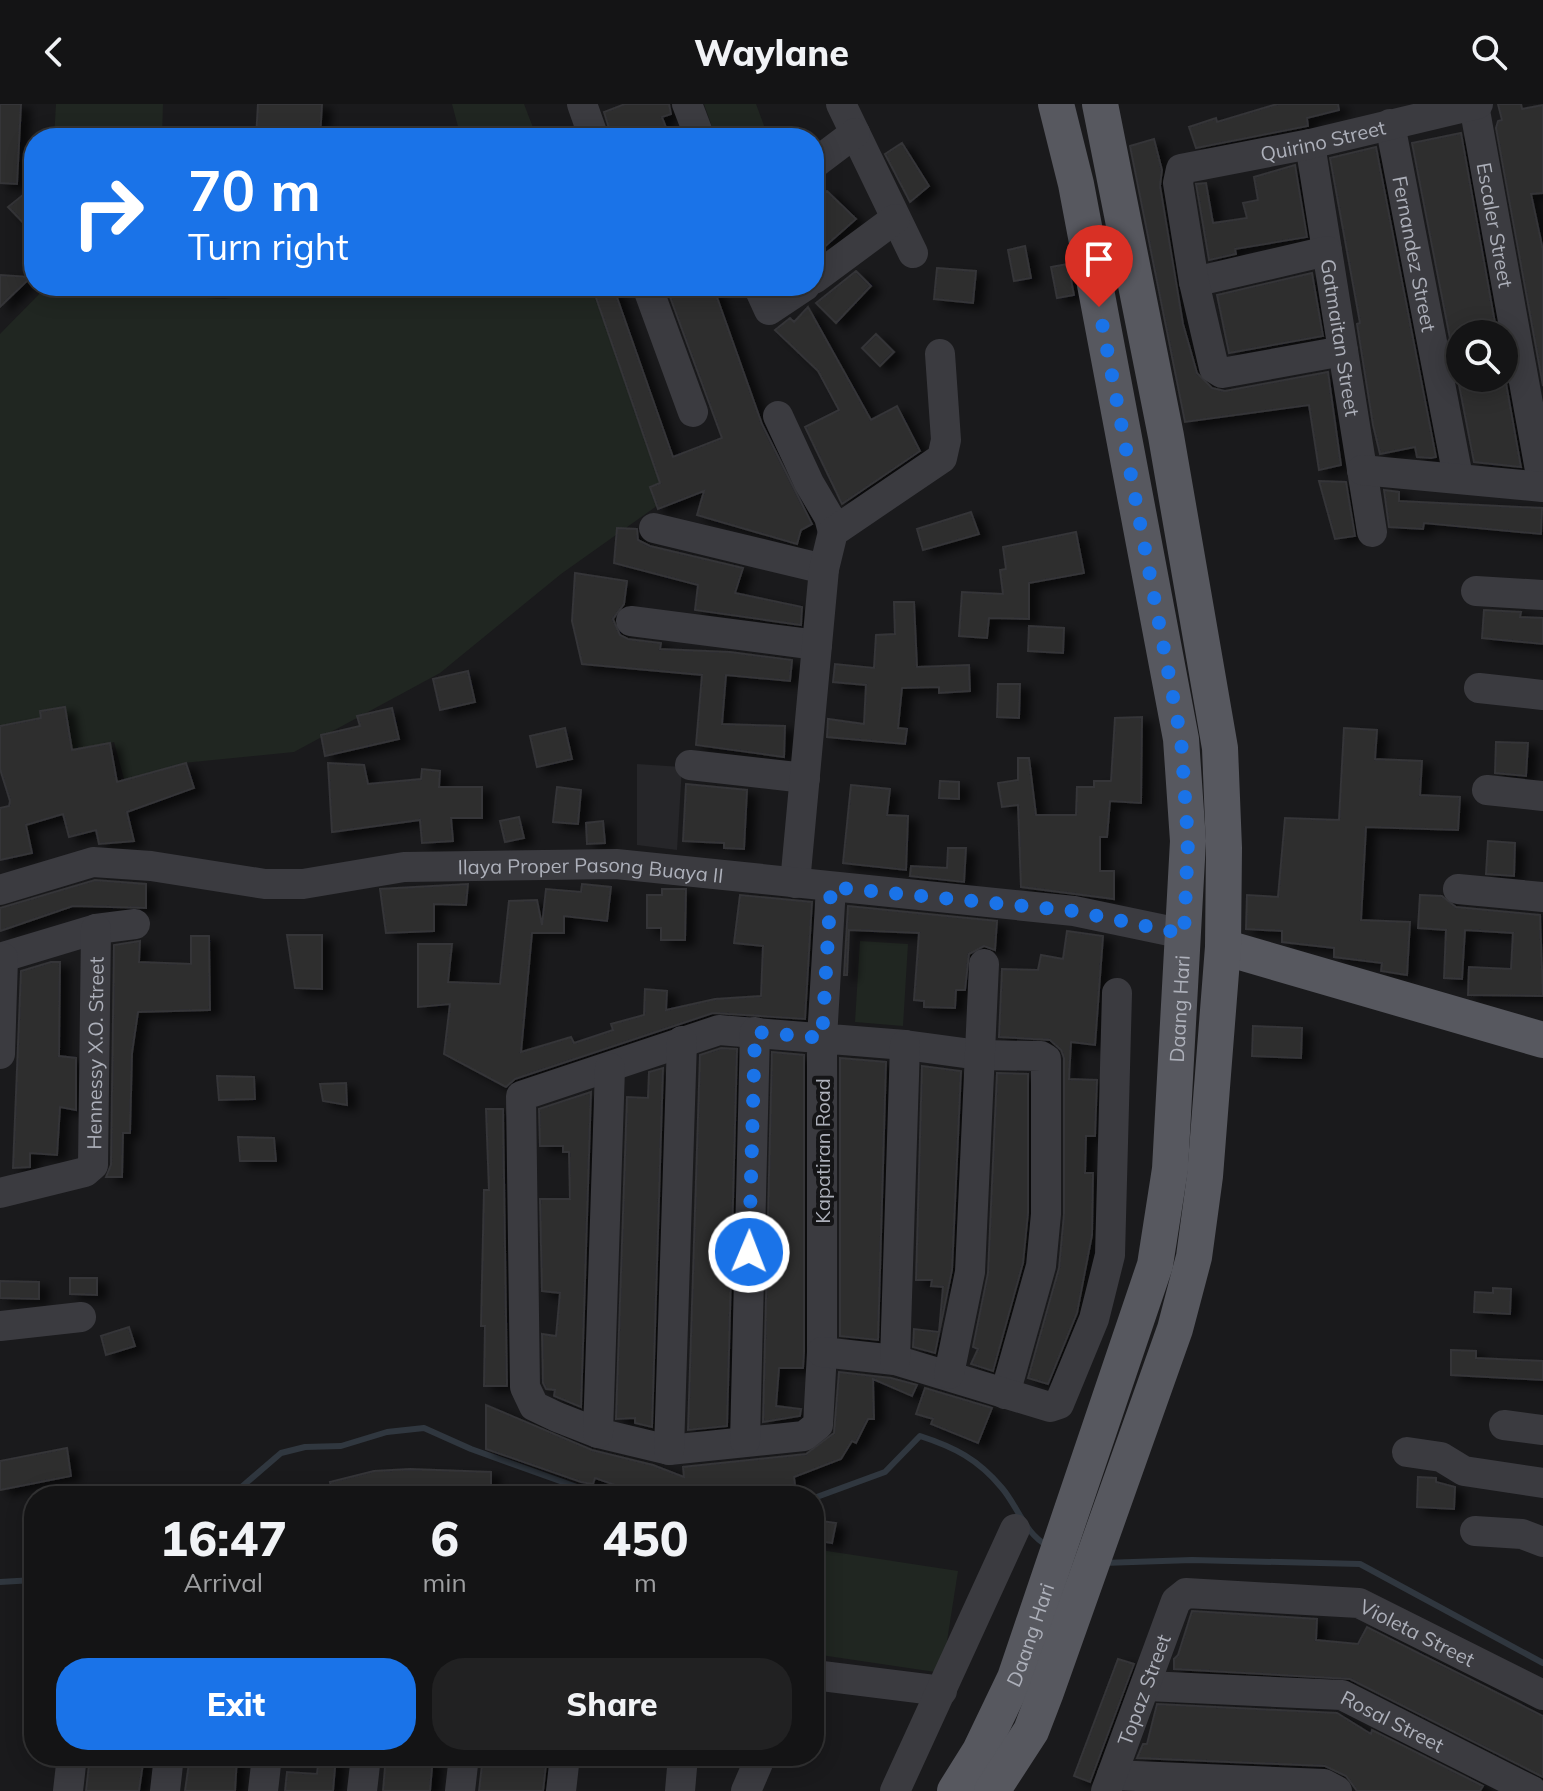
<!DOCTYPE html>
<html lang="en">
<head>
<meta charset="utf-8">
<style>
  :root { --surface:#141415; --page:#212122; --text:#f1f3f6; --muted:#9d9ea0; --line:#333334; --accent:#1a73e8 }
  body { margin:0; font-family:Mulish,sans-serif; background:var(--page); color:var(--text); height:100vh; display:flex; flex-direction:column; font-size:30px; white-space:nowrap }
  * { box-sizing:border-box; margin:0 }
  p { font-size:26px; color:var(--muted) }
  .icon { flex:none; width:44px; height:44px; fill:none; stroke:currentColor; stroke-width:2; stroke-linecap:round; stroke-linejoin:round }
  .map { position:relative; flex:1; overflow:hidden }
  .side { position:absolute; left:24px; top:1382px; width:800px; height:280px; display:flex; flex-direction:column; background:var(--surface); border-radius:32px; box-shadow:0 4px 20px #0003,0 0 0 2px var(--line) }
  .side>* { flex:none }
  .top-card { position:absolute; left:24px; top:24px; width:800px; height:168px; border-radius:32px; box-shadow:0 4px 20px #0003,0 0 0 2px var(--line); background:#1a73e8; color:#fff; overflow:hidden }
  .controls { position:absolute; left:1446px; top:216px; display:grid; gap:16px }
  .controls a { display:grid; place-items:center; width:72px; height:72px; border-radius:50%; background:var(--surface); box-shadow:0 4px 20px #0003,0 0 0 2px var(--line); font-size:40px }
  .pin { position:absolute; display:grid; place-items:center; width:68px; height:68px; color:#fff; margin:-82px -34px; border-radius:50% 50% 50% 0; rotate:-45deg; box-shadow:0 0 8px #0007 }
  .pin .icon { rotate:45deg }
  .me { position:absolute; width:88px; margin:-44px; rotate:1deg; stroke-linejoin:round; filter:drop-shadow(0 0 6px #0008) }
  .turn { display:flex; align-items:center; gap:28px; height:168px; padding:0 32px; font-size:36px }
  .turn .icon { width:104px; height:104px; stroke-width:2.5 }
  .turn b { display:block; font-size:56px; line-height:68px }
  .eta { display:flex; justify-content:space-evenly; align-items:center; height:136px; text-align:center }
  .eta b { font-size:48px; font-weight:800; line-height:56px }
  .cta { display:flex; gap:16px; margin-top:auto; padding:16px 32px }
  .cta a { flex:1; height:92px; border-radius:32px; background:var(--accent); color:#fff; font-size:32px; font-weight:800; line-height:92px; text-align:center }
  .cta a+a { background:var(--page); color:var(--text) }
  header { display:flex; justify-content:space-between; align-items:center; height:104px; padding:0 32px; background:var(--surface); font-size:36px; font-weight:800 }
  .map>svg:first-child { display:block }
  .built { fill:#262629 }
  .green { fill:#202621 }
  .lines { fill:none; stroke-linecap:round; stroke-linejoin:round }
  .stream { stroke:#30373f; stroke-width:6 }
  .building { fill:#2d2d2f; stroke:#343437; stroke-width:2; filter:url(#shadow) }
  .minor { stroke:#3b3b40; stroke-width:30 }
  .major { stroke:#57585f; stroke-width:36 }
  .route { stroke:#1a73e8; stroke-width:14; stroke-dasharray:0 25.2 }
  .labels { text-anchor:middle; dominant-baseline:central; stroke-width:8; stroke-linejoin:round; paint-order:stroke }
  .street-label { font-size:20px; fill:#adb0ba; stroke:#151517 }
</style>
</head>
<body>
<header><svg class="icon" aria-label="back" viewBox="0 0 24 24"><path d="M15 5l-7 7 7 7"/></svg>Waylane<svg class="icon" aria-label="search" viewBox="0 0 24 24"><circle cx="10" cy="10" r="6"/><path d="M15 15l6 6"/></svg></header>
<div class="map">
<svg width="1543" height="1687" viewBox="0 0 1543 1687">
  <defs>
    <filter id="shadow"><feDropShadow dx="9" dy="5" stdDeviation="4" flood-color="#0009"/></filter>
  </defs>
  <rect width="100%" height="100%" fill="#1a1a1c"/>
  <path class="built" d="M637,660L682,663L677,746L637,741Z"/>
  <path class="green" d="M56,0H163L162,34H54Z
    M452,0H524L537,34H461Z
    M704,0H756L766,27L747,34H716Z
    M317,182H594L660,358L661,399L561,470L440,569L294,648L183,659L125,679L114,638L58,655L0,638V230L44,185L224,195Z
    M860,837L908,840L903,922L855,918Z
    M821,1446L958,1467L942,1569L814,1550V1491Z"/>
  <g class="lines">
    <path class="stream" d="M231,1392L281,1349L305,1343L341,1342L387,1328L424,1324L471,1345L602,1392
      M814,1394L885,1368L920,1332C954,1343 978,1355 1002,1384C1018,1403 1025,1430 1048,1442
      M1103,1459L1192,1456L1360,1460L1543,1559
      M0,1478L34,1476"/>
  </g>
  <path class="building" d="M0,0H21L17,80L0,79Z
    M258,0H322L320,34H256Z
    M625,0H669L671,10L662,13L670,34H612L604,8Z
    M1277,0H1338L1339,6L1307,14L1308,22L1196,44L1189,23L1216,14L1217,18Z
    M1498,0H1521L1522,5L1543,1V89L1531,90L1543,146V282L1496,24L1498,17L1502,16Z
    M1461,29L1497,230H1460V274H1504V268L1521,363L1474,358L1412,39Z
    M1154,35L1162,66L1160,82L1183,220L1197,269L1212,284L1225,287L1328,268L1341,361L1319,366L1309,301L1185,318L1130,42Z
    M902,39L929,82L910,98L885,50Z
    M1376,43L1436,353L1431,354L1417,353L1415,343L1380,350L1373,321L1357,220L1360,219L1330,54Z
    M1295,61L1307,133L1235,145L1236,150L1209,156L1196,80L1206,79L1213,119L1247,114L1243,99L1258,96L1254,73Z
    M34,82V130L8,103Z
    M827,87L856,115L823,144L814,134V95Z
    M1025,142L1031,174L1014,177L1008,146Z
    M1068,160L1074,191L1057,194L1051,163Z
    M937,164L976,167L973,199L934,195Z
    M856,167L871,182L836,219L816,199Z
    M1312,169L1323,232L1229,249L1217,191Z
    M0,171L31,173L0,203Z
    M592,182H613L673,353L722,334L666,182H713L762,320L812,420L801,426L797,440L697,411L704,387L658,405L650,383L660,379Z
    M808,203L871,316L897,302L920,347L842,400L805,323L839,306L818,267L775,226L790,214L794,218Z
    M876,230L894,248L880,262L862,244Z
    M1319,377L1346,378L1355,432L1335,435Z
    M1384,386L1399,388V397L1542,404L1541,430L1424,419L1423,425L1389,423Z
    M971,408L979,430L923,446L917,425Z
    M617,424L637,425L638,436L650,442L743,464L735,489L802,503L801,521L695,506L698,481L614,459Z
    M1076,428L1084,469L1029,479V515L989,514L987,534L959,532L962,488L1003,490L1000,466L1006,465L1003,443Z
    M575,469L627,477L624,500L613,515L620,531L628,535L661,539L660,545L730,548L792,556L790,577L726,571L722,620L785,622L784,653L696,641L702,571L582,560L572,517Z
    M894,498H914L917,563L969,561L970,587L939,589V583L902,584L898,624L907,625L905,640L827,633L828,615L864,620L866,581L833,578L835,560L874,564L876,531L895,530Z
    M1484,506L1521,508L1520,513L1543,514V540L1482,534Z
    M1029,522L1064,524L1063,549L1028,547Z
    M468,567L475,598L440,606L433,575Z
    M998,580H1020L1019,614L997,613Z
    M65,603L72,646L110,639L117,678L186,659L194,684L127,708L134,737L99,740L96,726L69,733L63,710L26,721L32,749L0,756V704L9,702L10,697L0,665V622L41,614L40,607Z
    M392,604L399,635L325,652L321,631L360,622L357,612Z
    M1142,613L1141,699L1110,697L1107,733H1100V767H1114V795L1021,783L1018,701L1002,703L998,679L1018,676V654H1029L1036,711H1076L1077,683H1094V677H1111L1115,614Z
    M565,624L572,655L537,663L530,632Z
    M1344,624L1377,626L1375,655L1422,657L1420,691L1460,693L1458,726L1366,723L1361,816L1410,818L1407,871L1381,867L1382,859L1334,853V844L1282,838V827L1246,825L1247,791L1278,793L1285,714L1339,716Z
    M1496,638L1528,639L1526,672L1495,669Z
    M328,659L364,661L368,680L421,675L422,665L440,667L439,683H482V714H451L453,737L422,739L420,716L332,728Z
    M940,677L959,678V695L939,694Z
    M686,680L747,686L744,745L724,744V739L683,737Z
    M851,681L890,685L887,711L908,712L906,766L843,759Z
    M557,683L581,686L578,720L553,718Z
    M519,713L524,734L505,738L500,717Z
    M603,717L605,739L587,740L586,719Z
    M1488,737L1515,739L1514,772L1486,770Z
    M948,744H966L964,778L910,772L911,762L947,764Z
    M95,776L146,780V804L73,802L0,827V804Z
    M468,780L466,801L434,800V827L386,829L380,785Z
    M582,780L611,783L607,817L564,812V829H532L521,948L571,933L574,939L613,926L611,920L644,911L645,885L667,887L666,906L715,895L761,892L763,842L734,839L740,791L812,798L805,915L713,909L515,975L506,983L444,950L450,900L418,903V840H452L448,878L500,880L509,797L537,796L542,821L546,785L581,788Z
    M662,785H686L685,836H661V824H647V791H662Z
    M1420,791L1442,792L1456,803L1540,811L1543,892L1468,891L1469,863L1511,865L1513,829L1465,826L1462,875L1444,874L1446,826L1418,824Z
    M848,802L997,817L995,846L984,842L969,850L965,886H956L955,904L924,903V897L914,896L919,829L849,826L847,871H844Z
    M1067,827L1103,832L1095,941L1071,938L1069,975L1097,976L1095,1032H1086L1085,1069H1093L1092,1131L1077,1209L1048,1280L1028,1274L1059,1164L1064,1110V954L1061,946L1050,936L999,933L1002,865L1038,866L1041,851L1063,855Z
    M287,831H322V885L295,884Z
    M191,832H209L210,906L138,908L132,949L130,1029H123L122,1073H106L111,1061L114,841L140,837L139,858L191,860Z
    M51,858H60L59,952L76,954V1006L60,1003L57,1051L30,1049V1063L13,1064L21,867Z
    M1253,922L1302,924L1301,954L1252,952Z
    M721,944L737,945L727,1322L688,1326L700,951Z
    M772,948L804,951V1248L803,1264H779L776,1302L801,1305L800,1312L763,1318Z
    M840,954L886,958L878,1236L840,1232Z
    M922,962L961,967L952,1166L935,1249L913,1243L914,1225L939,1228L943,1183L931,1182L932,1176H916Z
    M663,964L652,1323L635,1319V1314L616,1315L627,993L648,994L649,968Z
    M997,969L1028,970V1109L1023,1159L993,1267L971,1260L978,1245L973,1243L988,1169Z
    M217,972L254,973L255,995L219,996Z
    M346,979L347,1001L323,997L320,980Z
    M591,988L581,1303L554,1292L555,1286L546,1285L543,1279L542,1230L556,1232L560,1189L542,1187L540,1095H570L569,1048H563V1042H540L539,1005Z
    M486,1005H503L507,1282H484L485,1222H481L484,1086H489Z
    M238,1033L274,1034L276,1057H240Z
    M70,1174H97V1191L70,1190Z
    M0,1177L39,1178V1195L0,1194Z
    M1493,1184L1511,1185L1510,1210L1474,1208L1475,1188L1493,1189Z
    M129,1223L135,1242L106,1251L101,1232Z
    M1451,1246L1476,1247V1254L1543,1257V1276L1451,1271Z
    M839,1268L891,1274L917,1281L912,1292L873,1275L874,1315H868L856,1339L852,1337L841,1355L794,1373L795,1381L755,1383L756,1390L729,1389L730,1384L653,1381L647,1392L595,1374L593,1380L581,1378L486,1345V1301L592,1346L653,1361L684,1373L683,1363L806,1350L834,1329Z
    M925,1284L992,1304L978,1339L931,1320L933,1315L916,1310Z
    M67,1344L71,1372L0,1386V1357Z
    M410,1365L491,1368V1392L409,1391V1386L333,1392L330,1378L374,1367Z
    M1418,1373L1436,1374V1378L1455,1383L1454,1405L1417,1403Z
    M814,1416L836,1419L832,1439L814,1436Z
    M1192,1507L1317,1515L1316,1536L1358,1540L1367,1523L1543,1612V1673L1350,1575L1174,1565V1555L1178,1551Z
    M1118,1555L1134,1560L1090,1678L1074,1672Z
    M1157,1600L1337,1609L1371,1630L1372,1626L1483,1682L1480,1687H1357L1346,1672L1325,1662L1137,1654L1143,1640H1147Z
    M90,1652H144L139,1687H86Z
    M190,1652H237L235,1687H185Z
    M319,1652H336L333,1687H285L287,1668L317,1670Z
    M386,1652H433L430,1687H383Z
    M483,1652H547L543,1687H479Z"/>
  <g class="lines">
    <g class="minor">
      <path d="M582,0L594,34"/>
      <path d="M687,0L700,34"/>
      <path d="M841,0L913,149"/>
      <path id="s1" d="M1474,1L1543,383"/>
      <path id="s2" d="M1390,20L1458,373"/>
      <path id="s3" d="M1310,40L1372,428"/>
      <path d="M814,60L855,29"/>
      <path d="M814,175L895,115"/>
      <path d="M1194,178L1327,147"/>
      <path d="M647,182L693,308"/>
      <path d="M758,182L769,206L805,182"/>
      <path id="s4" d="M1343,247L1222,269L1214,264L1194,178L1178,79L1181,65L1310,40L1478,0"/>
      <path d="M778,312L809,379L829,413L833,428"/>
      <path d="M1362,366L1543,383"/>
      <path d="M654,424L824,465"/>
      <path d="M1476,487L1543,491"/>
      <path d="M631,517L817,541"/>
      <path d="M1479,584L1543,591"/>
      <path d="M690,661L805,674"/>
      <path d="M1487,686L1543,692"/>
      <path d="M795,779L824,465L833,428L942,354L946,336L940,250"/>
      <path d="M831,783L822,934V1248L818,1321L804,1332L669,1346L598,1329L557,1313L534,1302L525,1283L521,992L719,926L905,941L979,951L1041,952L1046,955V1110L1041,1162L1005,1290"/>
      <path d="M1458,785L1543,793"/>
      <path id="s5" d="M0,786L93,758L151,762L265,780H303L404,763L616,760L1074,807L1184,830"/>
      <path d="M0,854L96,825L135,820"/>
      <path d="M0,950L3,854"/>
      <path id="s6" d="M0,1089L85,1068L93,1061L96,825"/>
      <path d="M0,1222L81,1213"/>
      <path d="M822,1248L895,1256L1050,1303L1059,1300L1094,1215L1110,1151L1117,889"/>
      <path d="M895,1256L905,941"/>
      <path d="M949,1270L970,1168L984,860"/>
      <path d="M1504,1321L1543,1326"/>
      <path d="M598,1329L610,964"/>
      <path d="M745,1337L755,928"/>
      <path d="M669,1346L682,937"/>
      <path d="M1407,1348L1441,1353L1464,1367L1543,1379"/>
      <path d="M1475,1427L1522,1430L1543,1438"/>
      <path d="M814,1571L942,1587"/>
      <path id="s7" d="M1147,1582L1342,1591L1532,1687"/>
      <path d="M1112,1671L1324,1680L1337,1687"/>
      <path d="M68,1687L72,1652"/>
      <path d="M165,1687L169,1652"/>
      <path d="M263,1687L267,1652"/>
      <path d="M362,1687L366,1652"/>
      <path d="M460,1687L464,1652"/>
      <path d="M561,1687L565,1652"/>
      <path d="M680,1687L683,1652"/>
      <path d="M746,1687L761,1652"/>
      <path d="M895,1687L1015,1425"/>
      <path id="s8" d="M1106,1687L1176,1497L1186,1489L1359,1499L1543,1591"/>
    </g>
    <g class="major">
      <path d="M1223,843L1543,936"/>
      <path id="s9" d="M955,1687L980,1647L1015,1574L1155,1161L1170,1065L1188,737L1181,635L1076,80L1056,0"/>
      <path d="M992,1687L1031,1627L1046,1588L1175,1225L1194,1153L1205,1072L1223,843L1224,744L1220,644L1166,332L1100,0"/>
    </g>
  </g>
  <g class="lines">
    <path class="route" d="M749,1148L755,928L822,934L831,783L1074,807L1184,830L1188,737L1181,635L1099,203"/>
  </g>
  <g class="labels">
    <g class="street-label">
      <text stroke="none"><textPath href="#s4" startOffset="480">Quirino Street</textPath></text>
      <text stroke="none"><textPath href="#s1" startOffset="122">Escaler Street</textPath></text>
      <text stroke="none"><textPath href="#s2" startOffset="132">Fernandez Street</textPath></text>
      <text stroke="none"><textPath href="#s3" startOffset="196">Gatmaitan Street</textPath></text>
      <text stroke="none"><textPath href="#s5" startOffset="598">Ilaya Proper Pasong Buaya II</textPath></text>
      <text stroke="none"><textPath href="#s9" startOffset="822">Daang Hari</textPath></text>
      <text stroke="none"><textPath href="#s6" startOffset="210">Hennessy X.O. Street</textPath></text>
      <text transform="translate(822 1047) rotate(-90)">Kapatiran Road</text>
      <text stroke="none"><textPath href="#s9" startOffset="174">Daang Hari</textPath></text>
      <text stroke="none"><textPath href="#s8" startOffset="454">Violeta Street</textPath></text>
      <text stroke="none"><textPath href="#s8" startOffset="108">Topaz Street</textPath></text>
      <text stroke="none"><textPath href="#s7" startOffset="252">Rosal Street</textPath></text>
    </g>
  </g>
</svg>
<div class="controls">
<a><svg class="icon" aria-label="search" viewBox="0 0 24 24"><circle cx="10" cy="10" r="6"/><path d="M15 15l6 6"/></svg></a>
</div>
<div class="pin" style="left:1099px;top:203px;background:#d93025"><svg class="icon" aria-label="arrive" viewBox="0 0 24 24"><path d="M6 21V4h12l-3 4 3 4H6"/></svg></div>
<svg class="me" style="left:749px;top:1148px" viewBox="-20 -20 40 40"><circle r="17" fill="#1a73e8" stroke="#fff" stroke-width="3"/><path d="M0-11L8 9 0 5-8 9z" fill="#fff"/></svg>
<div class="top-card">
<div class="turn"><svg class="icon" aria-label="right" viewBox="0 0 24 24"><path d="M7 20v-9h11M14 6l5 5-5 5"/></svg><div><b>70 m</b>Turn right</div></div>
</div>
<section class="side">
<div class="eta">
<div><b>16:47</b><p>Arrival</p></div>
<div><b>6</b><p>min</p></div>
<div><b>450</b><p>m</p></div>
</div>
<div class="cta"><a>Exit</a><a>Share</a></div>
</section>
</div>
</body>
</html>
